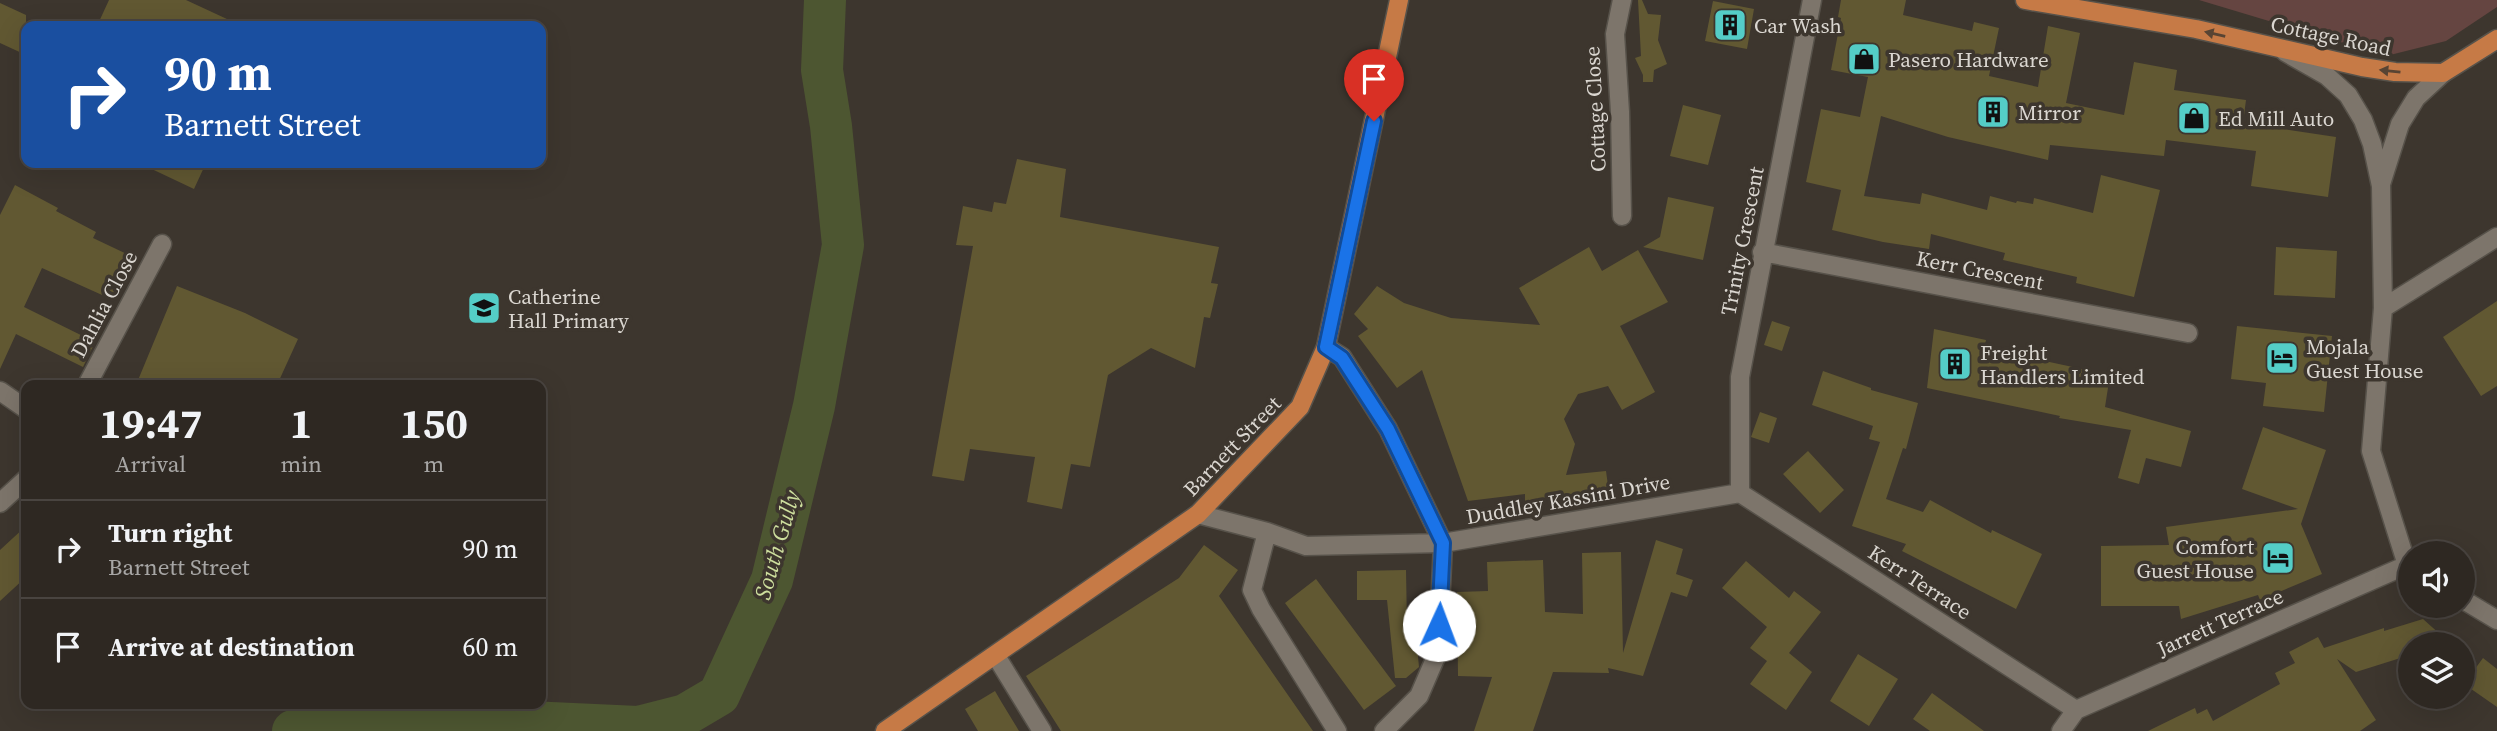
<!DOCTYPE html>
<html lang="en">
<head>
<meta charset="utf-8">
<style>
  :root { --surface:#2e2822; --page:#3a342f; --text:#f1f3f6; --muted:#a7a6a5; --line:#494440 }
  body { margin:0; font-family:"Source Serif 4",serif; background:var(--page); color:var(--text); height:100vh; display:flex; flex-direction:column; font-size:26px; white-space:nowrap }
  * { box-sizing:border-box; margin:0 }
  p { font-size:23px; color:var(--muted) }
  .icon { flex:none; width:38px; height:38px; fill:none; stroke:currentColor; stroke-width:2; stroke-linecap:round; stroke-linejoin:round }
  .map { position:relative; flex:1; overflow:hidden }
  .details { position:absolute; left:21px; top:380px; width:525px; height:329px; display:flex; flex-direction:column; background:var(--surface); border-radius:14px; box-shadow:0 7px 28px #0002,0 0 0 2px var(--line) }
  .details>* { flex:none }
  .hud { position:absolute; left:21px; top:21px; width:525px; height:147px; border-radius:14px; box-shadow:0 7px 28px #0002,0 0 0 2px var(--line); background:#1a4fa0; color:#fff; overflow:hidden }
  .tools { position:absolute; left:2398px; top:541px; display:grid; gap:14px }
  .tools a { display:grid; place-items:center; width:77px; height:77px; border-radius:50%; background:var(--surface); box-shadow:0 7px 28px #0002,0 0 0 2px var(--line); font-size:35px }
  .pin { position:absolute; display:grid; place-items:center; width:60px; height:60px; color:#fff; margin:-72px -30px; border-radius:50% 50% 50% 0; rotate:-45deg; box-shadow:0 0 7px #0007 }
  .pin .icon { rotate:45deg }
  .me { position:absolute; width:77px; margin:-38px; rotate:2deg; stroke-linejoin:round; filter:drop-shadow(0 0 5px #0008) }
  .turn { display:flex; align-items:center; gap:24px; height:147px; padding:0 28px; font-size:32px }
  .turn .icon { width:91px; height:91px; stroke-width:2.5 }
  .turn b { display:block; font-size:49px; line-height:60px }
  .eta { display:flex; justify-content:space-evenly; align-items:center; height:119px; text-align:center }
  .eta b { font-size:42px; font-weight:700; line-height:49px }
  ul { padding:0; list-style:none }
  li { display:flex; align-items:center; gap:21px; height:98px; padding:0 28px; border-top:2px solid var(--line) }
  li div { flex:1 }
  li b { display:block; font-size:26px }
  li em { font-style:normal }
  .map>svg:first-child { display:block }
  .green { fill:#654541 }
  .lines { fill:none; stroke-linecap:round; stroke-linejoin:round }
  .river { stroke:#4d5631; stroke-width:42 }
  .building { fill:#615832 }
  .minor-casing { stroke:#57524a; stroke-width:21 }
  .major-casing { stroke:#57524a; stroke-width:21 }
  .minor { stroke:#7d756b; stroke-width:18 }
  .major { stroke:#c67a46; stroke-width:18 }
  .oneway { fill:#584433 }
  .route-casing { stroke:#114b97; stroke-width:18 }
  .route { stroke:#1a73e8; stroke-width:12 }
  .labels { text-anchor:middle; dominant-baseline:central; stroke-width:7; stroke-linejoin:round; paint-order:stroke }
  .poi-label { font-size:21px; fill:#dad6d0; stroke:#3d362e; text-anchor:start }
  .street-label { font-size:21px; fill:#dad6d0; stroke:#3d362e }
  .water-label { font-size:23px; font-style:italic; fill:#cdde9d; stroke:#3d362e }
</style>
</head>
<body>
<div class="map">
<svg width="2497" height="731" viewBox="0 0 2497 731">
  <rect width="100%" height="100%" fill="#3d362e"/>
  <path class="green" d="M2199,0H2497V7L2446,41L2386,56Z"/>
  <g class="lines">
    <path class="river" d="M293,731L442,718L638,727L685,715L719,695L772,580L814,406L843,245L831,126L822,70L825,0"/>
  </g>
  <path class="building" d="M109,0H186L242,26H97Z
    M1638,0H1642L1648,14L1661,15L1658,40L1667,64L1654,70L1653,82H1643V75L1635,58L1641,56Z
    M1841,0H1906L1903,15L1972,31L1974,22L1999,28L1989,76L2038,87L2048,26L2080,33L2066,103L2124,115L2134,62L2177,70L2174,90L2246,100L2243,123L2336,137L2328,197L2251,186L2256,151L2166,140L2164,156L2050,145L2048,160L1948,137L1881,116L1864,196L1920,204L1922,193L1987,210L1990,196L2016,203L2017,201L2033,204L2034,198L2093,213L2101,175L2160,190L2134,297L2076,283L2077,277L2003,260L2005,253L1931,234L1929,249L1883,242L1832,230L1841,190L1806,182L1821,109L1860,117L1868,77L1831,70L1841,18L1838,17Z
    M1713,1L1754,9L1747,49L1705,41Z
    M0,3L26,15V55L0,43Z
    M1683,105L1721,115L1708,165L1670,156Z
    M1017,159L1066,169L1060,217L1219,247L1211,283L1218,284L1210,318L1204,317L1195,368L1151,348L1108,375L1090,467L1071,464L1062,509L1027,502L1035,457L970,449L964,481L932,476L973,246L956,245L963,206L992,212L994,202L1006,204Z
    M139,163H206L194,189Z
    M15,185L58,208L56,211L96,232L93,238L131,256L111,299L42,268L24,307L95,342L83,367L16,334L0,369V215Z
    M1668,197L1714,207L1703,260L1643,247L1660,237Z
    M1589,247L1602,271L1638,250L1668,302L1620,326L1655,392L1622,410L1608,386L1578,394L1564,419L1575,444L1566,475L1606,471L1609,493L1525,501V494L1468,501L1422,370L1397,388L1358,336L1368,329L1354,314L1377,286L1404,303L1451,318L1540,325L1519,288Z
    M2276,247L2337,251L2335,298L2274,295Z
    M177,286L245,313L298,339L277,385H136Z
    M2497,301V386L2481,396L2443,337Z
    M1772,321L1790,327L1782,351L1764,345Z
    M2237,326L2332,336L2324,412L2263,406L2266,383L2231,379Z
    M1934,329L1986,340L1984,348L2110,375L2105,407L2191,431L2181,467L2146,458L2139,484L2118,478L2131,430L2059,418L2060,416L1927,388Z
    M1823,371L1871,388V390L1918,403L1906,449L1903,448L1886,499L1923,512L1930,500L1991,533L1992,530L2042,554L2016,609L1902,551L1906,544L1852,526L1880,442L1869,439L1873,426L1812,405Z
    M1760,412L1777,418L1769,443L1751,437Z
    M2263,427L2326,450L2301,524L2322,574L2260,600L2258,595L2181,619L2179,606H2101V546L2169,545L2166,527L2298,509L2242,489Z
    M1808,451L1844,490L1820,513L1783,474Z
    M26,526V577L0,601V550Z
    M1656,540L1683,549L1676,574L1693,580L1687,597L1671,592L1643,676L1608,668L1609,673L1553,672L1533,731H1474L1492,677L1458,676L1457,592L1488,591L1487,562L1543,560L1545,612L1583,614L1582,553L1621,552L1623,653Z
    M1204,545L1238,570L1219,596L1313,731H1061L1026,676L1179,578Z
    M1746,561L1789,598L1794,591L1821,612L1789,653L1812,672L1786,710L1750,684L1767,661L1750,648L1767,627L1722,588Z
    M1406,570L1407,626L1415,625L1419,667L1406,678H1395L1387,600H1357V571Z
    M1316,579L1396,686L1364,710L1285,603Z
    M2423,619L2451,644H2410V655L2356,672L2337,659L2376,720L2360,731H2148L2195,708L2197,714L2207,709L2213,721L2280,684L2275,673L2295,663L2289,652L2318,637L2324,648L2384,628V631Z
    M1858,654L1898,679L1869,726L1830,701Z
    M2483,658L2497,669V707L2464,684Z
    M995,691L1002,703L1019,731H978L965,709Z
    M1932,693L1984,731H1930L1913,719Z"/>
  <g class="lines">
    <defs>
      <path id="minor" d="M1622,0L1615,34L1620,112L1622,216
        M2285,52L2327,76L2348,95L2363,120L2372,144L2381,186L2383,308L2371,451L2407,565L2410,567
        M2381,184L2400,124L2416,98L2443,73
        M1762,252L2188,333
        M2383,308L2497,237
        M1326,347L1342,357L1388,429L1443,543L1438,652L1419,696L1384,731
        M87,385L162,244
        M0,391L26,409
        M1740,493V377L1812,0
        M1740,493L2076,710
        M0,503L26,479
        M1198,514L1267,532L1306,546L1443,543L1740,493
        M1267,532L1252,590L1261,609L1337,731
        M2462,599L2497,620
        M996,656L1042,731
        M2061,731L2076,710L2407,565"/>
      <path id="major" d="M2025,0L2196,29L2362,67L2395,72L2443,73L2497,39
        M885,731L1198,514L1300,407L1326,347L1399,0"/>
    </defs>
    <use href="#minor" class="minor-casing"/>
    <use href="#major" class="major-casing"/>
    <use href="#minor" class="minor"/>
    <use href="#major" class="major"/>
  </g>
  <defs><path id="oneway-solid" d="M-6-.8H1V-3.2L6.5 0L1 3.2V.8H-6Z" transform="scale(1.75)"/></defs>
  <g class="oneway">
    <use href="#oneway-solid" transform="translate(2215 34) rotate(-167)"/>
    <use href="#oneway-solid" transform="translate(2390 71) rotate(-174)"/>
  </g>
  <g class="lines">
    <defs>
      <path id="route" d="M1374,121L1326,347L1342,358L1388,429L1443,543L1439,625"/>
    </defs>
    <use href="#route" class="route-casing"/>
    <use href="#route" class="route"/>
  </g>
  <defs>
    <symbol id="building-square" viewBox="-11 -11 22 22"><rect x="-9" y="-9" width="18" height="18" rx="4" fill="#54cdc7" stroke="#3d362e"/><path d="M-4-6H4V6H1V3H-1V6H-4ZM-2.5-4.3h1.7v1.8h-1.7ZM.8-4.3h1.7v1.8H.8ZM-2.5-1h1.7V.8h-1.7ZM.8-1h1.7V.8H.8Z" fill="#111"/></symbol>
    <symbol id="shop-square" viewBox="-11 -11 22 22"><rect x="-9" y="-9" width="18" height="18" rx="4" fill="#54cdc7" stroke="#3d362e"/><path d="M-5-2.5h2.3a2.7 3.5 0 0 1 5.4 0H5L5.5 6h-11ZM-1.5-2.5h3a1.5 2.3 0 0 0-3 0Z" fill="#111"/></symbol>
    <symbol id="school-square" viewBox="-11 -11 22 22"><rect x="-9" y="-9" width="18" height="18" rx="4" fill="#54cdc7" stroke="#3d362e"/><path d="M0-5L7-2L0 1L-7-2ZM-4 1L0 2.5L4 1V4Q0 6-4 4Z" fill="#111"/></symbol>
    <symbol id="hotel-square" viewBox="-11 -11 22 22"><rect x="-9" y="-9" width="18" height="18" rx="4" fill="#54cdc7" stroke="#3d362e"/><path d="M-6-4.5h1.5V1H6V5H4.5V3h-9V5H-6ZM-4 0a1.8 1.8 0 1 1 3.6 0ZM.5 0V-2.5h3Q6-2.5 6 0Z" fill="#111"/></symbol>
  </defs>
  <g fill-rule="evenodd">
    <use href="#building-square" x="1711" y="6" width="38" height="38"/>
    <use href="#shop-square" x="1845" y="40" width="38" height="38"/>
    <use href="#building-square" x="1974" y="93" width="38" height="38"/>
    <use href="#shop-square" x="2175" y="99" width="38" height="38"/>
    <use href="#school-square" x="465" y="289" width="38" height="38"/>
    <use href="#hotel-square" x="2263" y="339" width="38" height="38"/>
    <use href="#building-square" x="1936" y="345" width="38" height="38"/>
    <use href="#hotel-square" x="2259" y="539" width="38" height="38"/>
  </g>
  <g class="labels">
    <g class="poi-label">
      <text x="1754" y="25">Car Wash</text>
      <text x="1888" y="59">Pasero Hardware</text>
      <text x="2018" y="112">Mirror</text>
      <text x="2218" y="118">Ed Mill Auto</text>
      <text x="508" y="296">Catherine<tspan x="508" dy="24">Hall Primary</tspan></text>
      <text x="2306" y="346">Mojala<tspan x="2306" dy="24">Guest House</tspan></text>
      <text x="1980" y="352">Freight<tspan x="1980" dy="24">Handlers Limited</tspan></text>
      <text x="2254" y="546" text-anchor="end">Comfort<tspan x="2254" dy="24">Guest House</tspan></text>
    </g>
    <g class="street-label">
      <text transform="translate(2331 36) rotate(12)">Cottage Road</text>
      <text transform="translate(1595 109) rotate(-93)">Cottage Close</text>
      <text transform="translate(1742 241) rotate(-79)">Trinity Crescent</text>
      <text transform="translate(1980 270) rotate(11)">Kerr Crescent</text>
      <text transform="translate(104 304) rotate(-62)">Dahlia Close</text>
      <text transform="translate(1232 446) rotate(-46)">Barnett Street</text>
      <text transform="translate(1568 499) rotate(-10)">Duddley Kassini Drive</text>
      <text transform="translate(1920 582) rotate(33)">Kerr Terrace</text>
      <text transform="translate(2220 622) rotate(-24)">Jarrett Terrace</text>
    </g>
    <g class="water-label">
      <text transform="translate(777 545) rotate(-74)">South Gully</text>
    </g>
  </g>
</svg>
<div class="tools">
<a><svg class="icon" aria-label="sound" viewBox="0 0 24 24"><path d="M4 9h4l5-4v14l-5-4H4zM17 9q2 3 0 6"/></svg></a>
<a><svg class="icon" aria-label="layers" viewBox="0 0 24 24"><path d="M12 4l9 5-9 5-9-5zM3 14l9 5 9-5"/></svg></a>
</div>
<div class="pin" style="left:1374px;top:121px;background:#d93025"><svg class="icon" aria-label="arrive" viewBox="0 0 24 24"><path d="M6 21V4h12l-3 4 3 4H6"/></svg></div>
<svg class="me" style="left:1439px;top:625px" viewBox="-20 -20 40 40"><circle r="19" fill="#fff"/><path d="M0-13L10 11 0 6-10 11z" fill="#1a73e8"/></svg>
<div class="hud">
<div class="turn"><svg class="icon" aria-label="right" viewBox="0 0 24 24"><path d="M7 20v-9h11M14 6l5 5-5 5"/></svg><div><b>90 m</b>Barnett Street</div></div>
</div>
<section class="details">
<div class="eta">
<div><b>19:47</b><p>Arrival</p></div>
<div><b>1</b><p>min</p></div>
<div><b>150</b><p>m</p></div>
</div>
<ul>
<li><svg class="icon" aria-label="right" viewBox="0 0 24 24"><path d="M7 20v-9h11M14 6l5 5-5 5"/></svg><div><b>Turn right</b><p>Barnett Street</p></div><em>90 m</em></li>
<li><svg class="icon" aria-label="arrive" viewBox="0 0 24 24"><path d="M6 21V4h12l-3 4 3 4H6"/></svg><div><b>Arrive at destination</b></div><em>60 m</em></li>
</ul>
</section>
</div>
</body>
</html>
